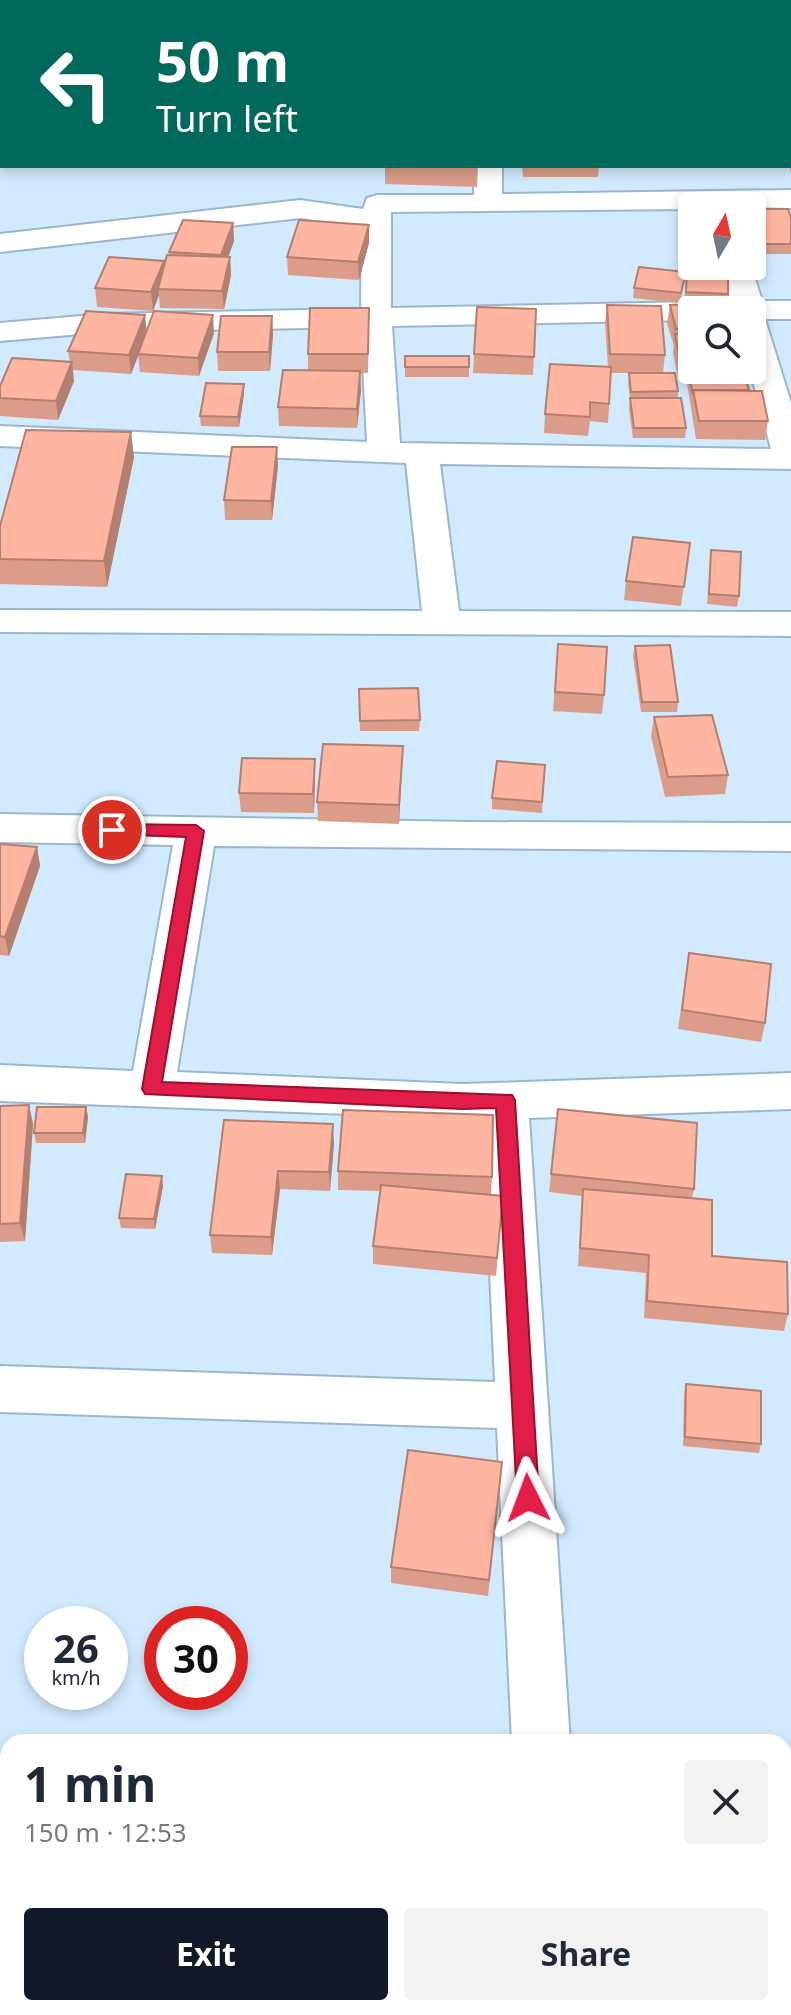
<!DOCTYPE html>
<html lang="en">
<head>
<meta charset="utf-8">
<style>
  :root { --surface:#fff; --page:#f2f2f3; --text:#1f2937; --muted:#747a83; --accent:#111827 }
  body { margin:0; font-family:"Noto Sans",sans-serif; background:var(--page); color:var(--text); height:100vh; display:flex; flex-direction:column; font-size:30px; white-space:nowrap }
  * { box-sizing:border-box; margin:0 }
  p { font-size:26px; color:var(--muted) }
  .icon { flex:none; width:44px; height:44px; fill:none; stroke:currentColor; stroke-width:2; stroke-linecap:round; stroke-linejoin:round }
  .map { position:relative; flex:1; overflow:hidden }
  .sheet { position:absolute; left:0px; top:1734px; width:792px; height:282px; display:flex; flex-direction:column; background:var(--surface); border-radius:24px 24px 0 0; box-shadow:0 4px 12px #0003 }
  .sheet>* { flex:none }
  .banner { position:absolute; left:0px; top:0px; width:792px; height:168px; box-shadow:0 4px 12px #0003; background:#00695c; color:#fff; overflow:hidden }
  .needle { width:52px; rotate:9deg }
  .tools { position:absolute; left:678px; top:192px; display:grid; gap:16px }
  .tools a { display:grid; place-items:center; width:88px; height:88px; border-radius:8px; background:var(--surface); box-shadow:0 4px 12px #0003; font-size:40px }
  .speed { position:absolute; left:24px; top:1606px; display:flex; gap:16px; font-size:40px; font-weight:700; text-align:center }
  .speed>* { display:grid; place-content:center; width:104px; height:104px; border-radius:50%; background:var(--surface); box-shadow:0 4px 12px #0003; line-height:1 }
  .speed small { font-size:20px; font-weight:400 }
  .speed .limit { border:12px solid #d22; background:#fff; color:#111 }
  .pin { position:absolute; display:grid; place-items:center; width:68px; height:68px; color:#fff; margin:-34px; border:4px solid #fff; border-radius:50%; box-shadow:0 2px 8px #0007 }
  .me { position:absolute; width:88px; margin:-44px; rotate:357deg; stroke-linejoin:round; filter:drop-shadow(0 0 6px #0008) }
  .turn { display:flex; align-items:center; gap:28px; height:168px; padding:0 24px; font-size:36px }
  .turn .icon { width:104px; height:104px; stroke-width:2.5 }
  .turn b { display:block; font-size:56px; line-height:68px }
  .round { display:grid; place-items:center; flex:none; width:84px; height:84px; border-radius:8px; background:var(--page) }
  .head { display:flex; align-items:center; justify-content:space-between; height:136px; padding:0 24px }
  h1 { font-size:48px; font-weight:700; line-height:60px }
  .action { display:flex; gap:16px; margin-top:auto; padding:16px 24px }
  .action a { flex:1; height:92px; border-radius:8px; background:var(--accent); color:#fff; font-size:32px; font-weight:700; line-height:92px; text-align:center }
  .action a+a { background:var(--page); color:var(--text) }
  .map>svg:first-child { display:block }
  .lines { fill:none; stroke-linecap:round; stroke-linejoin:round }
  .minor-casing { stroke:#99b8ce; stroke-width:4 }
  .minor { fill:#fff; fill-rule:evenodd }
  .wall { fill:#db9d8a }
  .shaded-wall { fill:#b27f70 }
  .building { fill:#ffb6a0; stroke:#b27f70; stroke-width:2 }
  .route { fill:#e11d48; stroke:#92132f; stroke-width:2 }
</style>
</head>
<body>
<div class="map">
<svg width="791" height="2015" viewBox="0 0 791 2015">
  <rect width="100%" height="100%" fill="#d1eafd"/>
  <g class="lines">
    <defs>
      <path id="minor" d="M457,0H481V2H457Z
        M791,1V15H790V2H784Z
        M790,82H791V98H790Z
        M474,166H502V194L791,190V208L692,206V209L391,212V308L692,302L703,305L707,310H692V320L392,326L400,443L771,449L750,370H752V310H713L717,304L731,301L721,266H751L762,301H791V319H765L791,403V469L440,464L459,611L791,612V636L0,632V610L422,611L406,463L0,446V426L367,442L361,327L104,332L0,341V323L104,314L361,309L362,227L300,218L0,252V234L300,200L363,209L367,198L377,195H474Z
        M0,814L469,822L791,823V851L214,846L177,1072L462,1084L791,1073V1109L529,1118L570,1742H512L497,1428L0,1412V1366L495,1382L483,1119L0,1101V1065L133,1071L173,845L0,842Z
        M0,1935H8V1997H0Z
        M523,2008H587V2015H523Z"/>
    </defs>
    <use href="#minor" class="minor-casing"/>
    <use href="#minor" class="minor"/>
  </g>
  <path class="wall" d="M496,0H561V2H497Z
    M636,0H690V1Z
    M790,128H791V174L789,166H790Z
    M385,166H478L477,187L385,184Z
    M522,166H599L598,177H523Z
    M754,209L791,218V254H761L753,219Z
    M233,223L234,241L228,257H230L231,275L224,309L160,308L159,295L153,311L97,307L95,288L164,266L170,255L169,252Z
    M369,225V243L359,280L288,275L287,257Z
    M687,267L728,294L727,303L692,310V370H748L747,378H746L749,390L768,421L765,440L696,439L687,383V378H678L673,352L674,346L667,323L670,305L715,304L684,302Z
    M684,282L680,303L633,298L634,288Z
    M607,305L665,355L663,373L678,391V398L686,428L685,438H633L629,409L630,398L628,384L629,373H647H611L608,423L590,421L588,436L544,433L545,414L608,367L605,323Z
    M369,308L368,373H360L361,390L357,428L279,426L278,407L308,370V354Z
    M536,309L533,375L473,373L474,354Z
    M145,315L146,332L214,333L199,376L140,372L138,355L131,374L73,370L74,381L58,420L0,416V386L70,362L68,351Z
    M272,316L273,335L270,371H218L217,352Z
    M405,356L469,367V377H405Z
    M244,384V394L239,427L201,426L200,416Z
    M134,457L107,587L0,584V526Z
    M278,466L272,520H225L224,500Z
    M690,543L681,606L624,600L626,581Z
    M711,550L739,596L737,607L707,604Z
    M558,644L604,695L602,714L553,711Z
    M635,646L678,702L677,712H641L633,656Z
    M359,689L420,720L419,731H360Z
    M654,717L728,775L725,794L665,797L651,736Z
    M402,765L399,824L318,821L317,802Z
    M545,765L542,813L492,809V798Z
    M315,778L314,813L241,812L239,793Z
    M0,844L37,847L40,866L9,956L0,955Z
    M689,953L765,1023L761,1042L678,1029Z
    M29,1105L33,1124L25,1241L0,1242V1106Z
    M86,1107L88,1117L85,1143H36L34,1133Z
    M558,1109L694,1189L692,1198L712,1256L788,1314L784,1331L644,1318L646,1273L578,1266L582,1196L549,1192Z
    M224,1120L334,1143L330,1191L280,1189L272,1255L212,1253L210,1235Z
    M338,1171L492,1177L491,1195L503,1196L496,1276L373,1264V1246L380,1191L338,1190Z
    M163,1186L155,1229L121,1228L119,1218Z
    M686,1384L761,1444L759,1453L683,1446L684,1394Z
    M502,1462L488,1596L391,1583V1567Z"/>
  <path class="shaded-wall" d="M233,223L234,241L222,274L221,255Z
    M369,225V243L359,280L358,262Z
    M230,257L231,275L224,309L222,291Z
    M164,261L165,279L158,289L159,295L153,311L151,292Z
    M145,315L147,334L131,374L129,355Z
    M213,315L214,333L199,376L198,358Z
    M272,316L273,335L270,371L269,352Z
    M72,362L74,381L58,420L56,401Z
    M360,371L361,390L357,428V409Z
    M244,384V394L239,427L238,417Z
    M131,432L134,457L107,587L104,561Z
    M277,447L278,466L272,520L271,501Z
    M403,746L402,765L399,824V805Z
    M315,759V778L314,813L313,794Z
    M37,847L40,866L9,956L5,937Z
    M29,1105L33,1124L25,1241L20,1223Z
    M86,1107L88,1117L85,1143L83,1133Z
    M333,1124L334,1143L330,1191L329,1172Z
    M278,1171L280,1189L272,1255L271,1237Z
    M162,1176L163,1186L155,1229L154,1219Z
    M150,2008H154L156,2015H148Z"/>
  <path class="building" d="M373,0H450V2H373Z
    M754,209H788L791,218V244H763Z
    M183,220L233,223L221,255L169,252Z
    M299,220L369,225L358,262L287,257Z
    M167,255L230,257L222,291L158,289Z
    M109,257L164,261L151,292L95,288Z
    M639,267L686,272L681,293L634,288Z
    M687,267L728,270V294L686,292Z
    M736,303L738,310H692V328L676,329L670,305Z
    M607,305L661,306L665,355L610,354Z
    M477,307L536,309L534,357L474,354Z
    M310,308H369L368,354H308Z
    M86,311L145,315L129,355L68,351Z
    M154,311L213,315L198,358L138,354Z
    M221,316H272L269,352H217Z
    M675,334H692V359H680Z
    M405,356H469V367H405Z
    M12,358L72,362L56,401L0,398V386Z
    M550,364L611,367L609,404L590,402V417L545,414Z
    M283,370L360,371L357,409L278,407Z
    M744,372L749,390H693V394L688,373Z
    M629,373H675L678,391L631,392Z
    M206,383L244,384L238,417L200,416Z
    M693,390L762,391L768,421H699Z
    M630,398H681L686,428H634Z
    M26,430L131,432L104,561L0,559V526Z
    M232,447H277L271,501L224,500Z
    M633,537L690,543L684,587L626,581Z
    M711,550L741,552L739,596L709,594Z
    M558,644L607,647L604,695L555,692Z
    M670,645L678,702H642L635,646Z
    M418,688L420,720L360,721L359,689Z
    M712,715L728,775L668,777L654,717Z
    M323,744L403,746L399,805L317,802Z
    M242,758L315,759L313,794L239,793Z
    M497,761L545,765L542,802L492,798Z
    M0,844L37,847L5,937L0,936Z
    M689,953L771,964L765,1023L682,1010Z
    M29,1105L20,1223L0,1224V1106Z
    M37,1107H86L83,1133H34Z
    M558,1109L697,1123L694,1189L551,1174Z
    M343,1110L493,1115L492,1177L338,1171Z
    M224,1120L333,1124L329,1172L278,1171L271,1237L210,1235Z
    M126,1174L162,1176L154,1219L119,1218Z
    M381,1185L503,1196L497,1258L373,1246Z
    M583,1189L712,1200V1256L787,1262L788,1314L647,1301L649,1255L580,1248Z
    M686,1384L761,1391V1444L685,1437Z
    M408,1450L502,1462L489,1580L391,1567Z
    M784,1961L791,1962V2015H617V2008H784Z
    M8,1996V2008H150L148,2015H4Z
    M399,2008H533L534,2015H399Z"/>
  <path class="route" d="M112,824L196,825L204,831L162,1082L512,1095L515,1100L539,1498L535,1505L528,1508L520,1505L517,1498L496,1108L462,1109L145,1094L142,1089L186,837L106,834L104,830L106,825Z"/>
</svg>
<div class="tools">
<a><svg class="needle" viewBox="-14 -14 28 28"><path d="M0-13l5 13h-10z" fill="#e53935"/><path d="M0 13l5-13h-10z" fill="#747a83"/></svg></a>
<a><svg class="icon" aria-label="search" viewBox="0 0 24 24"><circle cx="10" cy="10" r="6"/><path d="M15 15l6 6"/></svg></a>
</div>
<div class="speed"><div>26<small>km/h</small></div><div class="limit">30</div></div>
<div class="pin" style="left:112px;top:830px;background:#d93025"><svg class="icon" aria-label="arrive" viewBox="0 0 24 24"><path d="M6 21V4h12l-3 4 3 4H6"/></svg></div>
<svg class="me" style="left:528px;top:1498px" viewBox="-20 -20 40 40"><path d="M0-17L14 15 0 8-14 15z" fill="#e11d48" stroke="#fff" stroke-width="4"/></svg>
<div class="banner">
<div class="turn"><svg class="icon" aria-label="left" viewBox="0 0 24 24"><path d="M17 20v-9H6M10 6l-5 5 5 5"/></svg><div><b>50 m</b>Turn left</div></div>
</div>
<section class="sheet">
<div class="head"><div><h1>1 min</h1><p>150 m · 12:53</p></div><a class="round"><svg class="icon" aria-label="close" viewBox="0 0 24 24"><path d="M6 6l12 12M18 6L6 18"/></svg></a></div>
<div class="action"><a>Exit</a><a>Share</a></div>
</section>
</div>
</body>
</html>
